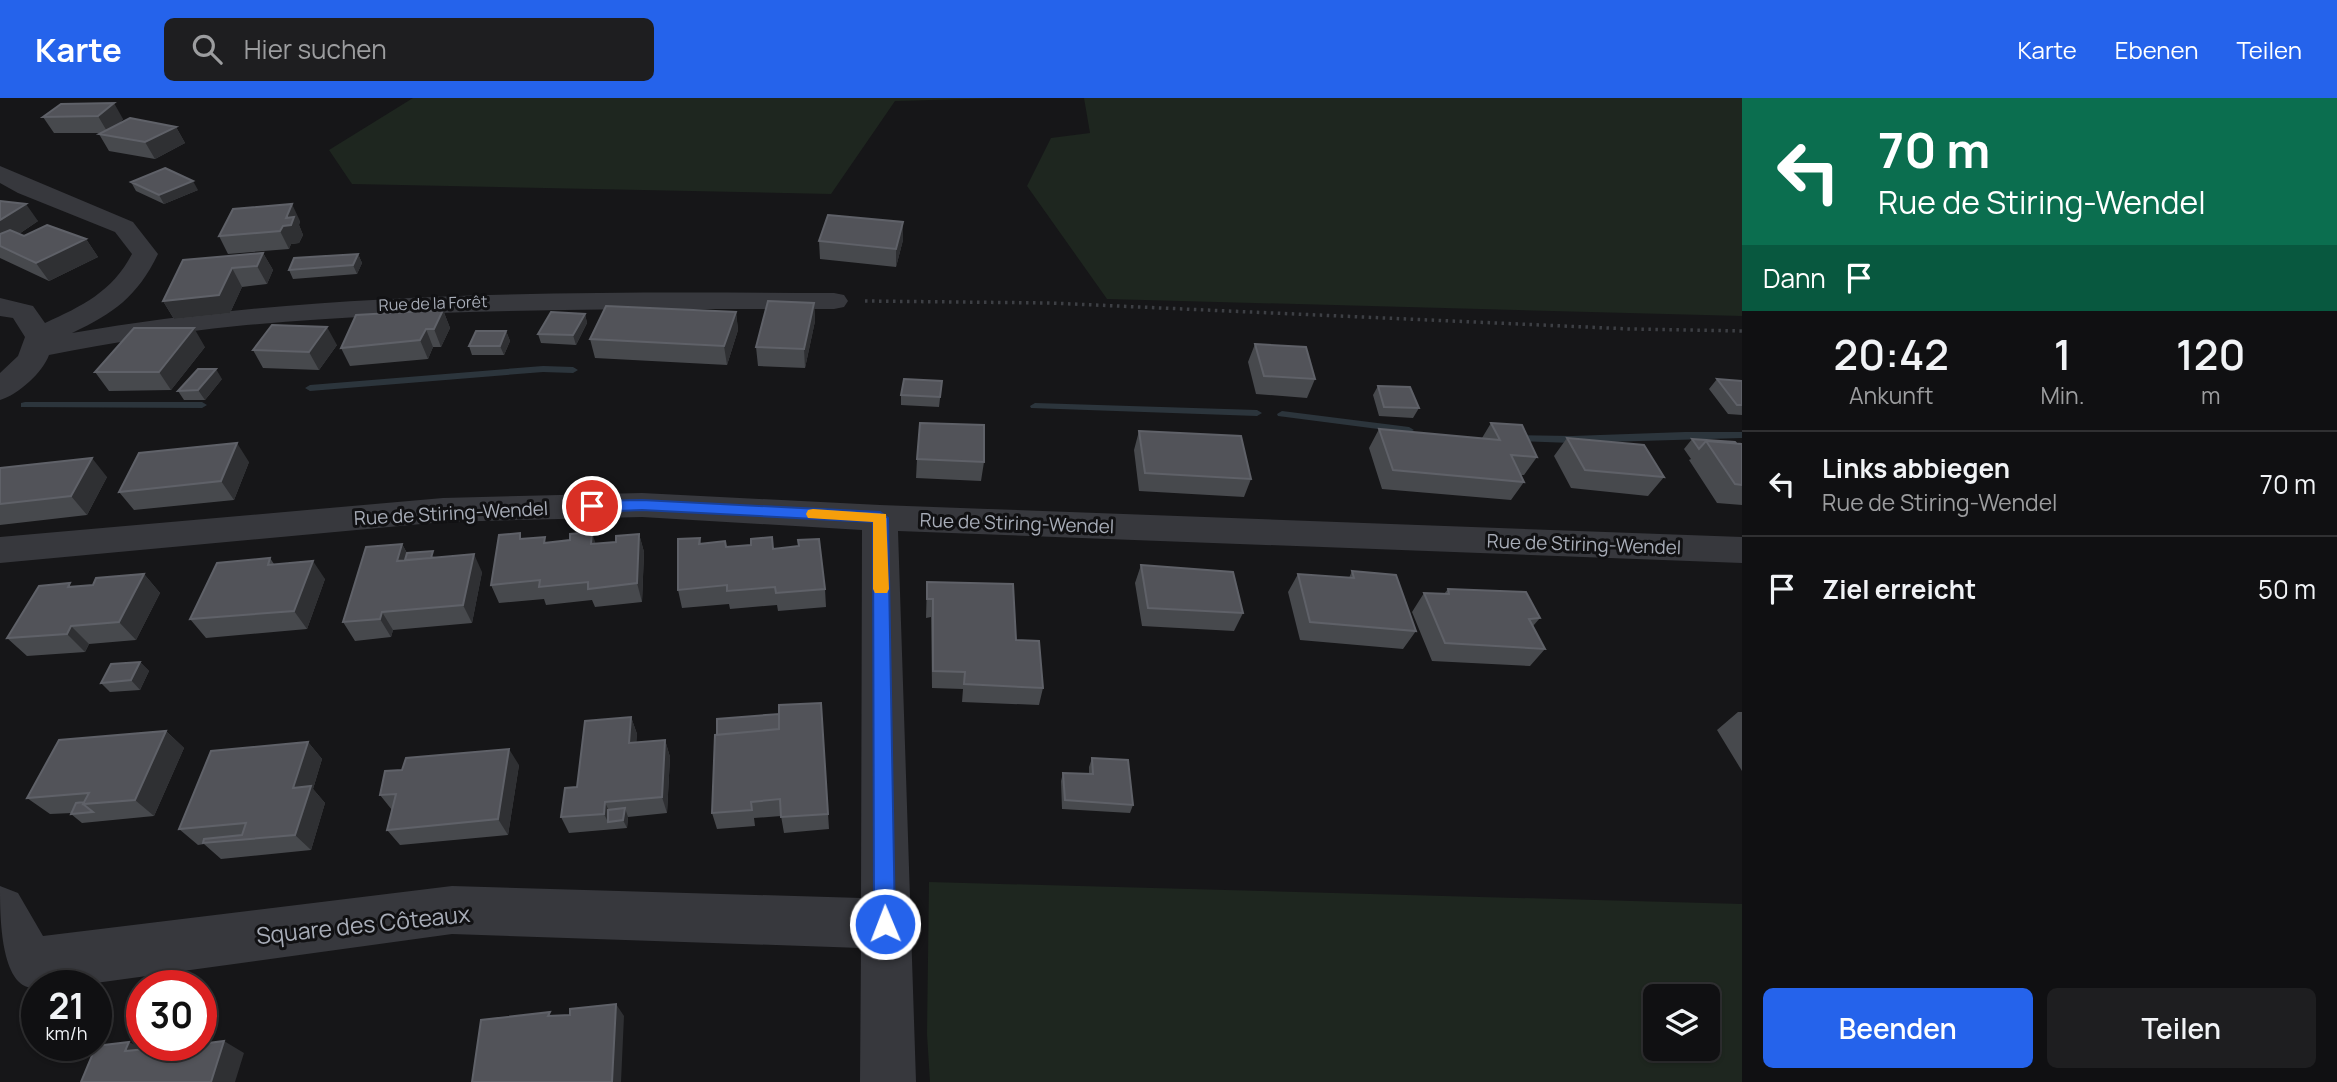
<!DOCTYPE html>
<html lang="de">
<head>
<meta charset="utf-8">
<style>
  :root { --surface:#101012; --page:#1e1e20; --text:#f1f3f6; --muted:#9c9d9f; --line:#303032; --accent:#2563eb }
  body { margin:0; font-family:Manrope,sans-serif; background:var(--page); color:var(--text); height:100vh; display:flex; flex-direction:column; font-size:26px; white-space:nowrap }
  * { box-sizing:border-box; margin:0 }
  p { font-size:23px; color:var(--muted) }
  .icon { flex:none; width:38px; height:38px; fill:none; stroke:currentColor; stroke-width:2; stroke-linecap:round; stroke-linejoin:round }
  .map { position:relative; flex:1; overflow:hidden }
  .drawer { display:flex; flex-direction:column; background:var(--surface); width:595px }
  .drawer>* { flex:none }
  .top-card { background:#0b6e4f; color:#fff; overflow:hidden }
  .controls { position:absolute; left:1643px; top:886px; display:grid; gap:14px }
  .controls a { display:grid; place-items:center; width:77px; height:77px; border-radius:10px; background:var(--surface); box-shadow:0 2px 5px #0004,0 0 0 2px var(--line); font-size:35px }
  .speed { position:absolute; left:21px; top:872px; display:flex; gap:14px; font-size:35px; font-weight:700; text-align:center }
  .speed>* { display:grid; place-content:center; width:91px; height:91px; border-radius:50%; background:var(--surface); box-shadow:0 2px 5px #0004,0 0 0 2px var(--line); line-height:1 }
  .speed small { font-size:18px; font-weight:400 }
  .speed .limit { border:10px solid #d22; background:#fff; color:#111 }
  .pin { position:absolute; display:grid; place-items:center; width:60px; height:60px; color:#fff; margin:-30px; border:4px solid #fff; border-radius:50%; box-shadow:0 2px 7px #0007 }
  .me { position:absolute; width:77px; margin:-38px; rotate:359deg; stroke-linejoin:round; filter:drop-shadow(0 0 5px #0008) }
  .turn { display:flex; align-items:center; gap:24px; height:147px; padding:0 21px; font-size:32px }
  .turn .icon { width:91px; height:91px; stroke-width:2.5 }
  .turn b { display:block; font-size:49px; line-height:60px }
  .then { display:flex; align-items:center; height:66px; padding:0 21px; background:#0003; gap:14px; font-size:26px }
  .eta { display:flex; justify-content:space-evenly; align-items:center; height:119px; text-align:center }
  .eta b { font-size:42px; font-weight:600; line-height:49px }
  .action { display:flex; gap:14px; margin-top:auto; padding:14px 21px }
  .action a { flex:1; height:80px; border-radius:10px; background:var(--accent); color:#fff; font-size:28px; font-weight:600; line-height:80px; text-align:center }
  .action a+a { background:var(--page); color:var(--text) }
  ul { padding:0; list-style:none }
  li { display:flex; align-items:center; gap:21px; height:105px; padding:0 21px; border-top:2px solid var(--line) }
  li div { flex:1 }
  li b { display:block; font-size:26px }
  li em { font-style:normal }
  header { display:flex; align-items:center; gap:42px; box-sizing:border-box; height:98px; padding:0 35px; background:var(--accent); color:#fff }
  header strong { font-size:33px }
  nav { display:flex; gap:38px; margin-inline-start:auto; font-size:24px }
  .search { width:490px; height:63px; background:var(--page); display:flex; align-items:center; gap:18px; box-sizing:border-box; padding:0 24px; border-radius:10px; color:var(--muted); font-size:26px }
  main { display:flex; flex:1; min-height:0 }
  .map>svg:first-child { display:block }
  .green { fill:#1e261f; fill-rule:evenodd }
  .lines { fill:none; stroke-linecap:round; stroke-linejoin:round }
  .stream { fill:#2c353c; fill-rule:evenodd }
  .path { stroke:#3d3f44; stroke-width:3.5; stroke-dasharray:2.5 4.5; stroke-linecap:butt }
  .minor { fill:#37383d; fill-rule:evenodd }
  .wall { fill:#47494d }
  .shaded-wall { fill:#2f3033 }
  .building { fill:#525359; stroke:#5f6168; stroke-width:2 }
  .route { fill:#2563eb; stroke:#184099; stroke-width:2 }
  .slow { fill:#f59e0b }
  .labels { text-anchor:middle; dominant-baseline:central; stroke-width:6; stroke-linejoin:round; paint-order:stroke }
  .far-street-label { font-size:16px; fill:#a8adb8; stroke:#111113 }
  .street-label { font-size:19px; fill:#a8adb8; stroke:#111113 }
  .near-street-label { font-size:23px; fill:#a8adb8; stroke:#111113 }
</style>
</head>
<body>
<header>
<strong>Karte</strong>
<div class="search"><svg class="icon" aria-label="search" viewBox="0 0 24 24"><circle cx="10" cy="10" r="6"/><path d="M15 15l6 6"/></svg>Hier suchen</div>
<nav><a>Karte</a><a>Ebenen</a><a>Teilen</a></nav>
</header>
<main>
<div class="map">
<svg width="1742" height="984" viewBox="0 0 1742 984">
  <rect width="100%" height="100%" fill="#161618"/>
  <path class="green" d="M413,0H1006L895,3L831,96L352,86L329,52Z
    M1084,0H1742V218L1107,201L1027,88L1051,40L1090,35Z
    M929,784L1742,806V984H930L927,936ZM1656,898H1708V950H1656Z"/>
  <g class="lines">
    <path class="stream" d="M543,268L573,269L578,272L573,275L543,274L310,293L305,290L310,287Z
      M25,304H202L207,307L202,310L21,309V305Z
      M1035,305L1257,312L1262,315L1257,318L1031,310L1030,308Z
      M1282,313L1409,329L1414,332L1409,335L1278,318L1277,316Z
      M1685,334H1742V340L1572,345L1515,343L1510,340L1515,337L1572,338Z"/>
    <path class="path" d="M865,203L1050,205L1630,231L1742,233"/>
    <path class="minor" d="M0,68L133,124L158,156C137,199 114,215 72,235C324,191 579,194 834,195L844,197L848,203L844,209L834,211C635,211 436,209 237,228C174,234 111,245 49,257C43,274 18,297 0,302V275L18,258L25,239L13,220L0,218V200L33,208L45,225C82,208 112,194 132,156L115,134L18,95L0,85Z
      M642,395L880,407L1742,439V465L898,433L916,984H860L861,850L452,836L81,887H37V890C0,894 0,818 0,788L18,795L43,838L452,788L861,800L862,432L642,419L443,424L0,465V439L443,400Z"/>
  </g>
  <path class="wall" d="M61,6L123,21L117,27L176,29L185,45L155,61L109,53L99,36L101,35H54L43,19Z
    M131,84L198,92L164,106L136,93Z
    M0,103L38,123L19,136L24,138L86,141L98,159L49,183L0,160Z
    M300,123L299,127L303,137L299,145L291,146L289,151L228,156L219,138Z
    M903,124V142L896,169L820,161L819,143Z
    M263,155L273,172L267,186L242,189L230,215L174,221L163,203Z
    M358,156L362,165L357,176L293,181L289,172Z
    M814,205L815,223L805,270L758,268L756,249Z
    M443,212L450,230L441,249H433L428,261L350,268L341,250Z
    M736,214L738,232L727,267L595,260L590,241Z
    M585,216L587,225L576,247L541,245L538,236Z
    M506,233L510,243L504,257H472L469,248Z
    M1255,246L1315,281L1307,300L1256,296L1248,264Z
    M337,247L319,272L263,270L253,252Z
    M205,249L171,292L109,293L95,274Z
    M222,281L205,302H184L178,293Z
    M1717,281L1742,283V317L1728,316L1709,291Z
    M942,283L939,309L901,307V297Z
    M1378,288L1419,310L1413,320L1379,318L1373,297Z
    M1491,325L1537,359L1524,377H1521L1524,384L1511,402L1382,391L1369,350L1379,331L1482,340Z
    M1139,333L1251,381L1244,399L1139,393L1134,352Z
    M1567,340L1664,379L1648,398L1571,390L1554,358Z
    M1692,341L1742,346V407L1717,405L1689,362L1691,361L1684,351Z
    M917,361L984,364L981,383L916,380Z
    M249,364L234,402L134,412L119,394Z
    M0,370L107,379L87,417L0,427Z
    M592,434L595,446L616,444L639,436L644,454L642,504L595,509L592,502L546,507L544,501L499,505L491,487L523,441L547,445L570,442Z
    M700,440L701,446L725,443L726,449L773,450L825,491L826,509L778,513L777,507L730,511L729,506L682,510L678,492Z
    M402,446L407,455L436,459L482,474L472,525L393,532L391,539L355,543L343,524Z
    M270,460L274,466L325,481L307,531L206,540L190,521Z
    M1141,467L1243,515L1234,533L1142,528L1135,485Z
    M1352,473L1416,533L1403,551L1300,542L1288,494L1298,476L1349,480Z
    M144,476L160,495L136,542L89,546L85,554L27,558L7,540L74,489L93,487Z
    M927,484L1016,542L1043,590L1039,607L962,604L963,591L932,590L931,519L926,520Z
    M1448,491L1540,520L1533,528L1545,551L1530,568L1432,563L1412,514L1424,495L1444,496Z
    M140,564L149,573L140,592L110,594L101,585Z
    M821,605L829,731L784,735L781,718L754,720L755,728L717,731L712,715L779,616Z
    M1738,614H1742V673L1717,632Z
    M631,619L637,636L636,645L665,642L670,659L667,715L628,719L627,730L569,735L561,719L577,689Z
    M166,633L184,650L154,718L82,725L71,716L72,715L50,716L27,700Z
    M308,644L322,661L313,691L325,705L311,752L221,761L204,746L198,747L179,731Z
    M1092,660L1133,707L1130,715L1062,711L1061,683L1063,675L1089,676V669Z
    M519,667L508,737L400,747L387,732L392,712L380,697Z"/>
  <path class="shaded-wall" d="M114,5L123,21L108,35L98,18Z
    M176,29L185,45L155,61L145,44Z
    M193,83L198,92L164,106L159,97Z
    M26,106L38,123L7,144L0,135V122Z
    M292,106L300,123L299,127L303,137L299,145L291,146L289,151L280,133Z
    M903,124V142L896,169V151Z
    M86,141L98,159L49,183L36,165Z
    M263,155L273,172L267,186L257,168Z
    M358,156L362,165L357,176L353,167Z
    M232,170L242,189L230,215L174,221L163,203Z
    M814,205L815,223L805,270L804,251Z
    M443,212L450,230L441,249L434,231Z
    M736,214L738,232L727,267L724,248Z
    M585,216L587,225L576,247L573,237Z
    M327,229L337,247L319,272L309,254Z
    M194,230L205,249L171,292L159,274Z
    M426,231L433,249L428,261L420,242Z
    M506,233L510,243L504,257L500,248Z
    M216,271L222,281L205,302L198,292Z
    M237,345L249,364L234,402L221,383Z
    M92,360L107,379L87,417L71,398Z
    M592,434L598,453L591,446Z
    M639,436L644,454L642,504L637,485Z
    M402,446L412,465L397,463Z
    M474,456L482,474L472,525L463,507Z
    M313,463L325,481L307,531L294,513Z
    M144,476L160,495L136,542L119,524Z
    M382,514L393,532L391,539L380,521Z
    M71,528L89,546L85,554L67,536Z
    M140,564L149,573L140,592L131,582Z
    M631,619L637,636L635,662L629,645Z
    M166,633L184,650L154,718L135,702Z
    M665,642L670,659L667,715L662,699Z
    M308,644L322,661L313,691L325,705L311,752L295,737L293,690Z
    M509,651L519,667L508,737L498,721Z
    M605,704L612,720L608,724L604,716Z
    M625,710L628,719L627,730L623,722Z
    M616,906L624,918L621,984H612Z
    M224,943L244,955L235,984H211Z
    M129,944L152,955L125,953Z"/>
  <path class="building" d="M114,5L98,18L43,19L61,6Z
    M130,20L176,29L145,44L99,36Z
    M165,70L193,83L159,97L131,84Z
    M0,103L26,106L0,122Z
    M292,106L286,120L294,119L291,127L283,128L280,133L219,138L233,111Z
    M828,117L903,124L896,151L819,143Z
    M47,127L86,141L36,165L0,148V136L10,132L24,138Z
    M263,155L257,168L232,170L219,197L163,203L183,162Z
    M358,156L353,167L289,172L294,160Z
    M768,203L814,205L804,251L756,249Z
    M606,208L736,214L724,248L590,241Z
    M443,212L434,231H426L420,242L341,250L356,217Z
    M551,214L585,216L573,237L538,236Z
    M272,227L327,229L309,254L253,252Z
    M134,230H194L159,274H95Z
    M476,233H506L500,248H469Z
    M1255,246L1306,249L1315,281L1264,278Z
    M198,271H216L198,292L178,293Z
    M904,281L942,283L940,299L901,297Z
    M1717,281L1742,283V307H1737Z
    M1378,288L1410,289L1419,310L1384,309Z
    M920,325L984,327V364L917,361Z
    M1491,325L1522,327L1537,359L1511,357L1524,384L1393,372L1379,331L1500,342Z
    M1139,333L1241,338L1251,381L1145,375Z
    M1567,340L1644,347L1664,379L1585,372Z
    M1692,341L1735,344L1736,345L1706,343L1699,351Z
    M1706,343L1742,346V387L1735,386Z
    M237,345L221,383L119,394L139,355Z
    M92,360L71,398L0,406V370Z
    M592,434L591,446L616,444V438L639,436L637,485L588,491V484L539,489L540,482L491,487L499,437L520,435V441L545,439L544,445L570,442V436Z
    M772,439L773,451L799,448L798,442L819,441L825,491L776,495L775,489L727,493V487L678,492V441L700,440L699,446L725,443L726,449L751,447V441Z
    M402,446L397,463L474,456L463,507L382,514L380,521L343,524L366,449Z
    M433,453L431,460L405,462L407,455Z
    M270,460L268,467L313,463L294,513L190,521L217,465Z
    M1141,467L1233,474L1243,515L1148,510Z
    M1352,473L1396,477L1416,533L1310,524L1298,476L1354,480Z
    M144,476L119,524L71,528L67,536L7,540L39,488L70,485L68,489L93,487L96,480Z
    M927,484L1013,486L1016,542L1039,543L1043,590L964,586L965,574L933,573V501H927Z
    M1448,491L1526,494L1540,520L1529,521L1545,551L1445,545L1424,495L1449,496Z
    M140,564L131,582L101,585L111,566Z
    M821,605L828,716L781,719L780,701L751,704L752,712L712,715L715,637L779,631V607Z
    M779,616V631L717,637V621Z
    M631,619L629,645L665,642L662,699L605,704L604,716L561,719L565,690L577,689L585,623Z
    M166,633L135,702L83,706L89,695L27,700L59,642Z
    M308,644L293,690L311,688L295,737L203,745L204,741L242,737L246,725L179,731L211,653Z
    M509,651L498,721L387,732L396,696L380,697L385,673L402,672L406,660Z
    M1092,660L1128,662L1133,707L1065,702L1063,675L1093,676Z
    M84,704L83,706L93,714L71,716L76,705Z
    M625,710L623,722L608,724V712Z
    M616,906L612,984H472L481,922L550,914L548,918L570,917V911Z
    M224,943L211,984H81L96,948L129,944L125,953L190,947H201V946Z"/>
  <path class="route" d="M642,402L880,414L888,420L895,826L892,833L885,836L877,833L874,826L873,424L642,412L592,414L584,408L592,403Z"/>
  <path class="slow" d="M813,411L886,416L889,491L887,495H875L873,491V424L808,420L806,416L808,412Z"/>
  <g class="labels">
    <g class="far-street-label">
      <text transform="translate(433 205) rotate(-2)">Rue de la Forêt</text>
    </g>
    <g class="street-label">
      <text transform="translate(451 415) rotate(-3)">Rue de Stiring-Wendel</text>
      <text transform="translate(1017 425) rotate(2)">Rue de Stiring-Wendel</text>
      <text transform="translate(1584 446) rotate(2)">Rue de Stiring-Wendel</text>
    </g>
    <g class="near-street-label">
      <text transform="translate(363 826) rotate(-6)">Square des Côteaux</text>
    </g>
  </g>
</svg>
<div class="controls">
<a><svg class="icon" aria-label="layers" viewBox="0 0 24 24"><path d="M12 4l9 5-9 5-9-5zM3 14l9 5 9-5"/></svg></a>
</div>
<div class="speed"><div>21<small>km/h</small></div><div class="limit">30</div></div>
<div class="pin" style="left:592px;top:408px;background:#d93025"><svg class="icon" aria-label="arrive" viewBox="0 0 24 24"><path d="M6 21V4h12l-3 4 3 4H6"/></svg></div>
<svg class="me" style="left:885px;top:826px" viewBox="-20 -20 40 40"><circle r="17" fill="#2563eb" stroke="#fff" stroke-width="3"/><path d="M0-11L8 9 0 5-8 9z" fill="#fff"/></svg>
</div>
<section class="drawer">
<div class="top-card">
<div class="turn"><svg class="icon" aria-label="left" viewBox="0 0 24 24"><path d="M17 20v-9H6M10 6l-5 5 5 5"/></svg><div><b>70 m</b>Rue de Stiring-Wendel</div></div>
<div class="then">Dann<svg class="icon" aria-label="arrive" viewBox="0 0 24 24"><path d="M6 21V4h12l-3 4 3 4H6"/></svg></div>
</div>
<div class="eta">
<div><b>20:42</b><p>Ankunft</p></div>
<div><b>1</b><p>Min.</p></div>
<div><b>120</b><p>m</p></div>
</div>
<ul>
<li><svg class="icon" aria-label="left" viewBox="0 0 24 24"><path d="M17 20v-9H6M10 6l-5 5 5 5"/></svg><div><b>Links abbiegen</b><p>Rue de Stiring-Wendel</p></div><em>70 m</em></li>
<li><svg class="icon" aria-label="arrive" viewBox="0 0 24 24"><path d="M6 21V4h12l-3 4 3 4H6"/></svg><div><b>Ziel erreicht</b></div><em>50 m</em></li>
</ul>
<div class="action"><a>Beenden</a><a>Teilen</a></div>
</section>
</main>
</body>
</html>
